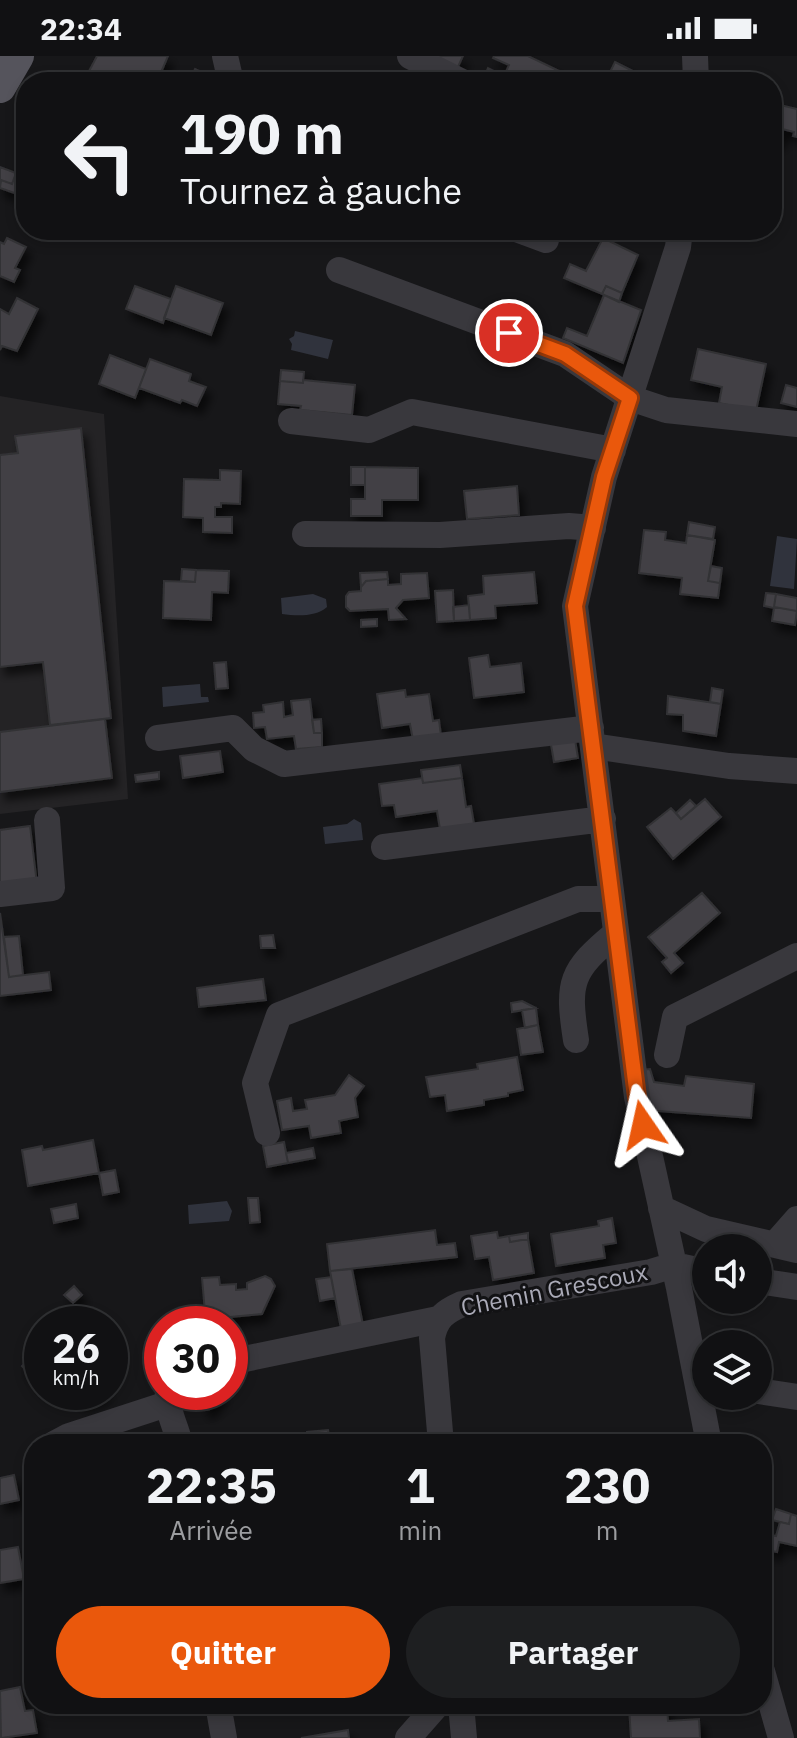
<!DOCTYPE html>
<html lang="fr">
<head>
<meta charset="utf-8">
<style>
  :root { --surface:#111113; --page:#1e1f21; --text:#f1f3f6; --muted:#9c9da0; --line:#303133; --accent:#ea580c }
  body { margin:0; font-family:"IBM Plex Sans",sans-serif; background:var(--page); color:var(--text); height:100vh; display:flex; flex-direction:column; font-size:30px; white-space:nowrap }
  * { box-sizing:border-box; margin:0 }
  p { font-size:26px; color:var(--muted) }
  .icon { flex:none; width:44px; height:44px; fill:none; stroke:currentColor; stroke-width:2; stroke-linecap:round; stroke-linejoin:round }
  .map { position:relative; flex:1; overflow:hidden }
  .details { position:absolute; left:24px; top:1378px; width:748px; height:280px; display:flex; flex-direction:column; background:var(--surface); border-radius:32px; box-shadow:0 4px 12px #0003,0 0 0 2px var(--line) }
  .details>* { flex:none }
  .guide { position:absolute; left:16px; top:16px; width:766px; height:168px; border-radius:32px; box-shadow:0 4px 12px #0003,0 0 0 2px var(--line); background:#111113; color:var(--text); overflow:hidden }
  .fabs { position:absolute; left:692px; top:1178px; display:grid; gap:16px }
  .fabs a { display:grid; place-items:center; width:80px; height:80px; border-radius:50%; background:var(--surface); box-shadow:0 4px 12px #0003,0 0 0 2px var(--line); font-size:40px }
  .speed { position:absolute; left:24px; top:1250px; display:flex; gap:16px; font-size:40px; font-weight:700; text-align:center }
  .speed>* { display:grid; place-content:center; width:104px; height:104px; border-radius:50%; background:var(--surface); box-shadow:0 4px 12px #0003,0 0 0 2px var(--line); line-height:1 }
  .speed small { font-size:20px; font-weight:400 }
  .speed .limit { border:12px solid #d22; background:#fff; color:#111 }
  .pin { position:absolute; display:grid; place-items:center; width:68px; height:68px; color:#fff; margin:-34px; border:4px solid #fff; border-radius:50%; box-shadow:0 2px 8px #0007 }
  .me { position:absolute; width:88px; margin:-44px; rotate:349deg; stroke-linejoin:round; filter:drop-shadow(0 0 6px #0008) }
  .turn { display:flex; align-items:center; gap:28px; height:168px; padding:0 32px; font-size:36px }
  .turn .icon { width:104px; height:104px; stroke-width:2.5 }
  .turn b { display:block; font-size:56px; line-height:68px }
  .eta { display:flex; justify-content:space-evenly; align-items:center; height:136px; text-align:center }
  .eta b { font-size:48px; font-weight:700; line-height:56px }
  .primary-button { display:flex; gap:16px; margin-top:auto; padding:16px 32px }
  .primary-button a { flex:1; height:92px; border-radius:48px; background:var(--accent); color:#fff; font-size:32px; font-weight:700; line-height:92px; text-align:center }
  .primary-button a+a { background:var(--page); color:var(--text) }
  .status { display:flex; justify-content:space-between; align-items:center; height:56px; padding:0 40px; background:var(--surface); direction:ltr }
  .status svg { height:22px; fill:currentColor }
  .map>svg:first-child { display:block }
  .built { fill:#242325 }
  .water { fill:#30333d }
  .building { fill:#424145; stroke:#323134; stroke-width:2; filter:url(#shadow) }
  .lines { fill:none; stroke-linecap:round; stroke-linejoin:round }
  .minor { stroke:#39383d; stroke-width:26 }
  .major { stroke:#55545c; stroke-width:32 }
  .route-casing { stroke:#983908; stroke-width:20 }
  .route { stroke:#ea580c; stroke-width:14 }
  .labels { text-anchor:middle; dominant-baseline:central; stroke-width:6; stroke-linejoin:round; paint-order:stroke }
  .street-label { font-size:24px; fill:#aaaab7; stroke:#121214 }
</style>
</head>
<body>
<div class="status"><b>22:34</b><svg viewBox="0 0 49 12"><path d="M0 12V9h3v3zM5 12V6h3v6zM10 12V3h3v9zM15 12V0h3v12zM26 1h20v11H26zM47 4h2v5h-2z"/></svg></div>
<div class="map">
<svg width="797" height="1682" viewBox="0 0 797 1682">
  <defs>
    <filter id="shadow"><feDropShadow dx="5" dy="8" stdDeviation="4" flood-color="#0009"/></filter>
  </defs>
  <rect width="100%" height="100%" fill="#171719"/>
  <path class="built" d="M0,340L104,358L128,743L0,758Z"/>
  <path class="water" d="M295,275L333,284L328,303L291,294L292,288L289,283L294,280Z
    M777,480L797,483L794,533L770,530Z
    M313,538L326,543L327,551C316,561 297,560 282,558L281,542Z
    M200,628L201,641H208L209,646L163,651L162,631Z
    M354,763L361,767L363,784L325,788L323,771L347,768Z
    M227,1145L232,1155L229,1165L189,1168L188,1149Z"/>
  <path class="building" d="M97,0H168L157,26H109L88,17Z
    M431,0H463L457,13Z
    M494,0H528L578,24L482,26L488,12L504,20L509,9L493,2Z
    M615,6L645,21L643,26H605Z
    M195,13L210,20L207,26H189Z
    M772,47L797,53V81L793,80L794,76L782,73L779,85L772,84Z
    M0,111L16,117L12,128L1,124L0,126Z
    M16,117L26,121V141L0,132L1,124L12,128Z
    M7,182L26,191L15,212L20,214L14,226L0,220V186L4,188Z
    M603,182L638,199L622,237L606,230L602,238L564,222L570,208L586,215Z
    M135,230L171,243L163,267L126,253Z
    M176,230L223,247L211,279L164,262Z
    M606,230L622,237L619,246L602,238Z
    M604,239L641,254L623,307L563,282L567,272L587,280Z
    M17,242L38,253L17,295L2,290L0,294V253L9,258Z
    M698,293L766,308L756,355L719,347L722,331L691,324Z
    M110,299L146,313L135,342L99,328Z
    M150,303L191,318L189,325L206,331L197,350L182,344L180,347L139,332Z
    M281,314L304,316L303,327L280,325Z
    M303,324L355,329L352,359L300,354L301,350L278,348L280,325L303,327Z
    M786,329L797,332V351L781,347Z
    M81,372L111,662L50,669L43,606L0,611V399L18,397L15,380Z
    M351,411H365V429H351Z
    M365,411L418,412V444H382V460H351V443H365Z
    M220,414L241,415L240,448L221,447V451H215V461H232V477L203,476V462L183,461L184,423L220,424Z
    M517,430L519,459L467,463L464,435Z
    M689,466L715,471L713,483L687,479Z
    M644,474L666,476L665,484L686,487L687,479L715,484L708,525L720,527L718,542L680,538L682,522L639,517Z
    M711,510L722,512L720,527L708,525Z
    M182,513L196,514L195,526L181,525Z
    M196,514L229,515L228,537L212,536L211,564L163,562L164,525L195,526Z
    M387,516L388,523L366,525L361,531L360,517Z
    M534,516L537,547L495,550L496,562L470,564L468,540L484,538L483,520Z
    M427,517L429,542L403,544L396,552L406,563L389,564L388,553L350,555L346,551V540L349,536L361,535V531L366,525L388,523V529L401,528V518Z
    M453,534L454,565L437,566L435,535Z
    M766,537L776,538L774,551L797,555L795,569L772,565L774,552L764,550Z
    M776,538L797,542V555L774,551Z
    M469,549L470,564L454,565L453,551Z
    M377,563V570L361,571V564Z
    M488,599L490,611L521,607L524,636L474,642L469,602Z
    M226,606L228,632L216,633L214,607Z
    M712,632L723,634L721,648L710,646Z
    M405,634L406,641L429,638L433,665L439,664L441,680L413,684L410,668L382,672L377,638Z
    M668,640L721,648L716,680L683,675V659L667,658Z
    M310,643L314,677H322V691L296,693L294,680L267,683L265,671L254,672L253,657L264,656L263,649L283,646L284,661L293,659L291,645Z
    M105,663L112,722L0,736V676Z
    M321,663L322,677H314L312,664Z
    M574,677L578,702L554,706L550,683Z
    M220,695L223,716L183,722L180,700Z
    M460,709L462,722L423,727L421,714Z
    M159,716V723L136,726L135,719Z
    M422,722L423,727L462,722L466,751L471,750L474,768L440,773L437,755L396,761L394,749L382,750L379,728Z
    M705,743L721,761L673,803L647,771L671,752L681,763Z
    M690,744L696,750L681,763L676,757Z
    M30,770L37,828L0,832V774Z
    M702,837L720,857L674,897L683,907L671,917L662,906L667,902L648,881Z
    M0,857L9,921L49,916L51,934L0,940Z
    M273,879L275,892H261L260,880Z
    M19,880L23,919L9,921L4,881Z
    M263,923L266,944L199,951L197,932Z
    M522,945L536,952L512,956L511,947Z
    M536,952L538,969L525,972L522,954Z
    M538,969L543,996L521,999L517,973Z
    M517,1001L523,1034L508,1037V1040L484,1044V1049L447,1055L445,1039L430,1041L426,1021L478,1013L477,1008Z
    M650,1013L654,1026L684,1030L686,1020L754,1028L751,1062L645,1054L641,1014Z
    M349,1019L364,1030L355,1042L358,1061L339,1065L341,1077L311,1082L309,1070L282,1074L277,1045L291,1042L293,1055L307,1053L305,1044L335,1039Z
    M93,1084L99,1117L28,1130L22,1094L42,1090L43,1094Z
    M284,1086L288,1107L267,1111L263,1090Z
    M313,1092L315,1102L288,1107L286,1097Z
    M115,1114L119,1136L103,1139L99,1117Z
    M248,1142H258L260,1166L250,1167Z
    M76,1148L78,1162L54,1167L51,1153Z
    M612,1162L616,1187L603,1189L605,1202L556,1210L551,1178L599,1170L598,1165Z
    M435,1174L437,1189L455,1187L457,1201L330,1215L327,1188Z
    M497,1176L498,1182L509,1180L510,1186L528,1183L534,1217L493,1224L489,1201L475,1203L471,1180Z
    M528,1177V1183L510,1186L509,1180Z
    M352,1213L363,1269L341,1273L330,1215Z
    M265,1220L271,1223L275,1230L262,1258L231,1261L234,1297L230,1298V1268H206L202,1222L219,1221L220,1229L236,1228V1234L247,1233V1227Z
    M331,1221L335,1242L320,1245L316,1223Z
    M74,1230L82,1239L73,1247L64,1239Z
    M162,1278V1294L155,1295L154,1279Z
    M42,1291V1331L22,1310Z
    M71,1336H108L83,1346Z
    M202,1336H221L222,1338L210,1353L205,1354Z
    M328,1374L330,1388H283L308,1386L307,1376Z
    M14,1419L19,1444L0,1448V1422Z
    M776,1453L791,1458L789,1468L772,1464Z
    M791,1458L797,1460V1490L779,1486L777,1496L762,1493V1477L776,1480L780,1466L789,1468Z
    M18,1491L24,1523L0,1527V1494Z
    M20,1631L25,1655L33,1654L37,1677L1,1682L0,1635Z
    M657,1649L667,1652L668,1665L699,1663L700,1682H631L629,1651Z
    M348,1674L349,1682H301Z"/>
  <g class="lines">
    <path class="minor" d="M225,0L231,26
      M410,0L460,25
      M695,0L696,26
      M519,174L546,184
      M680,174L678,191L604,421L575,550L637,1041L679,1232L709,1388
      M339,214L565,298L630,342L666,354L797,368
      M291,365L369,374L412,356L613,394
      M305,478L440,479L569,470L593,472
      M158,682L233,672L254,693L284,708L591,672
      M593,690L729,710L797,715
      M384,791L603,763
      M0,838L52,832L47,764
      M576,984C567,926 570,915 616,877
      M667,999L675,961L797,900
      M267,1077L255,1027L279,959L578,843H612
      M661,1152L706,1173L797,1194
      M775,1188L797,1163
      M758,1225L797,1231
      M230,1306L438,1263
      M758,1335L797,1341
      M168,1336C166,1354 176,1370 180,1388
      M54,1388L69,1380L167,1348
      M441,1388L432,1282C436,1262 444,1256 462,1248L651,1216L674,1209L706,1216
      M762,1615L781,1682
      M218,1648L224,1682
      M461,1648L464,1682
      M408,1682L438,1648"/>
    <path class="major" d="M0,31L18,0"/>
  </g>
  <g class="lines">
    <defs>
      <path id="route" d="M509,277L565,298L630,342L604,421L575,550L637,1041L643,1069"/>
    </defs>
    <use href="#route" class="route-casing"/>
    <use href="#route" class="route"/>
  </g>
  <g class="labels">
    <g class="street-label">
      <text transform="translate(554 1233) rotate(-11)">Chemin Grescoux</text>
    </g>
  </g>
</svg>
<div class="fabs">
<a><svg class="icon" aria-label="sound" viewBox="0 0 24 24"><path d="M4 9h4l5-4v14l-5-4H4zM17 9q2 3 0 6"/></svg></a>
<a><svg class="icon" aria-label="layers" viewBox="0 0 24 24"><path d="M12 4l9 5-9 5-9-5zM3 14l9 5 9-5"/></svg></a>
</div>
<div class="speed"><div>26<small>km/h</small></div><div class="limit">30</div></div>
<div class="pin" style="left:509px;top:277px;background:#d93025"><svg class="icon" aria-label="arrive" viewBox="0 0 24 24"><path d="M6 21V4h12l-3 4 3 4H6"/></svg></div>
<svg class="me" style="left:643px;top:1069px" viewBox="-20 -20 40 40"><path d="M0-17L14 15 0 8-14 15z" fill="#ea580c" stroke="#fff" stroke-width="4"/></svg>
<div class="guide">
<div class="turn"><svg class="icon" aria-label="left" viewBox="0 0 24 24"><path d="M17 20v-9H6M10 6l-5 5 5 5"/></svg><div><b>190 m</b>Tournez à gauche</div></div>
</div>
<section class="details">
<div class="eta">
<div><b>22:35</b><p>Arrivée</p></div>
<div><b>1</b><p>min</p></div>
<div><b>230</b><p>m</p></div>
</div>
<div class="primary-button"><a>Quitter</a><a>Partager</a></div>
</section>
</div>
</body>
</html>
